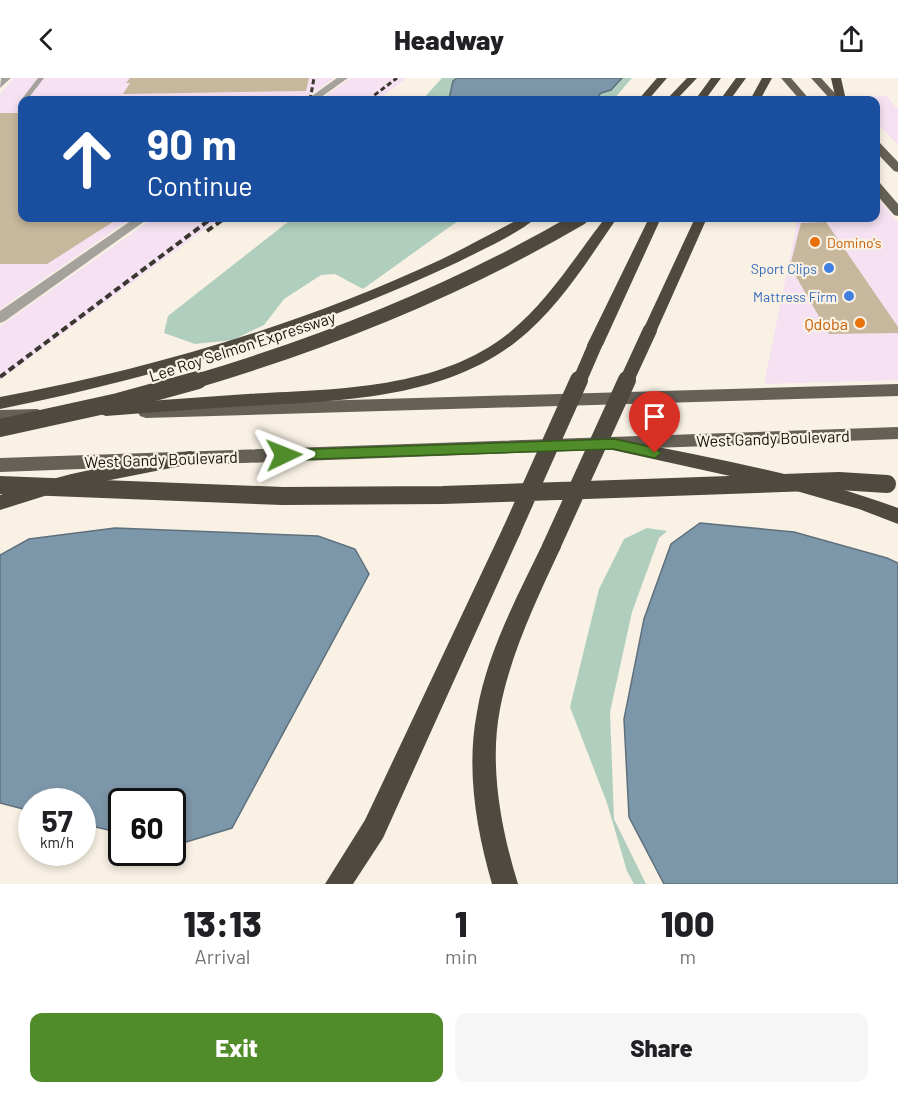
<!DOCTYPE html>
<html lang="en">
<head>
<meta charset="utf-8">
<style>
  :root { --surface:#fff; --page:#f6f6f6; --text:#202124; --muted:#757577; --accent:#518c2a }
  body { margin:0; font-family:Barlow,sans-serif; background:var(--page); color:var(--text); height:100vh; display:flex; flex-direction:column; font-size:22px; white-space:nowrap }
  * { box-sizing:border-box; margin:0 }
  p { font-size:20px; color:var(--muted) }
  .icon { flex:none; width:33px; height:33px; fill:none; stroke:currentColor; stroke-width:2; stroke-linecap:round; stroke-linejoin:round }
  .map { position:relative; height:806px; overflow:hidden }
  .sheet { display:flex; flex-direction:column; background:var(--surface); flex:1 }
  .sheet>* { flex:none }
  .top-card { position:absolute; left:18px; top:18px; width:862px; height:126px; border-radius:12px; box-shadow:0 3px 9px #0003; background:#1a4fa0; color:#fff; overflow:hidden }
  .speed { position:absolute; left:18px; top:710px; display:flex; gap:12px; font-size:30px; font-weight:700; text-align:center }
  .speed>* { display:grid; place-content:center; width:78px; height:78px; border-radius:50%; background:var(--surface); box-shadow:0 3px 9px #0003; line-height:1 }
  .speed small { font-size:15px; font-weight:400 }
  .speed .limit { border:3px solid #111; border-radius:9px; background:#fff; color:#111 }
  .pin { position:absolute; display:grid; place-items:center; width:51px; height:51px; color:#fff; margin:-62px -26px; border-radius:50% 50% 50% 0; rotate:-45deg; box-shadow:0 0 6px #0007 }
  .pin .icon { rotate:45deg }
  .me { position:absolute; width:66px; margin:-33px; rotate:88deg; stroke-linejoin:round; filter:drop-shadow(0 0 4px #0008) }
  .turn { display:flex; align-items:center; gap:21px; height:126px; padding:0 30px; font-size:27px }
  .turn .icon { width:78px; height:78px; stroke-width:2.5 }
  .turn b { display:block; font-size:42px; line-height:51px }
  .eta { display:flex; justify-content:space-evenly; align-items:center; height:102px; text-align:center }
  .eta b { font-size:36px; font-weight:800; line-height:42px }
  .action { display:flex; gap:12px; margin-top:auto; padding:12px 30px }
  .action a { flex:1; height:69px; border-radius:12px; background:var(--accent); color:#fff; font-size:24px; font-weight:800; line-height:69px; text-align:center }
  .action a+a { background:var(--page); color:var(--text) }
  header { display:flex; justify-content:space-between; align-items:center; height:78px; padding:0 30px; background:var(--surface); font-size:27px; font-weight:800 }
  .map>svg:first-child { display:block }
  .commercial { fill:#f5e1f1 }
  .green { fill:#afcebe }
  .water { fill:#7d97aa; stroke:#5e707c; stroke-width:1.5 }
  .building { fill:#c7b79c }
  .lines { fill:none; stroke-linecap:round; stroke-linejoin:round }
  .service { fill:#a5a29d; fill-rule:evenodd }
  .minor { fill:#a5a29d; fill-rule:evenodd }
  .primary { fill:#656157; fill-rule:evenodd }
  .motorway { fill:#4f4a3f; fill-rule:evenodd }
  .rail-far1 { stroke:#3a3731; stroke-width:3; stroke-dasharray:5 3; stroke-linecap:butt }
  .rail { stroke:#3a3731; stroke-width:4; stroke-dasharray:7 4; stroke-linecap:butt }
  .motorway-bridge-far1 { stroke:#4f4a3f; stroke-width:14 }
  .motorway-bridge { stroke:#4f4a3f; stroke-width:18 }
  .route { fill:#518c2a; stroke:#355b1b; stroke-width:1.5 }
  .food-dot { fill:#e8710a; stroke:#f9f1e4; stroke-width:2 }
  .shop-dot { fill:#3f7fe0; stroke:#f9f1e4; stroke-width:2 }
  .labels { text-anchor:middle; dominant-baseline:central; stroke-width:4.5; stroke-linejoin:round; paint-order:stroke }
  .far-food-label { font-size:14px; fill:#c56008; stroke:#f9f1e4; text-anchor:start }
  .far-shop-label { font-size:14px; fill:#366cbe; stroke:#f9f1e4; text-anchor:end }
  .food-label { font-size:16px; fill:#c56008; stroke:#f9f1e4; text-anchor:end }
  .street-label { font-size:16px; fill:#16140f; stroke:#f9f1e4 }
</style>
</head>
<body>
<header><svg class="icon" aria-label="back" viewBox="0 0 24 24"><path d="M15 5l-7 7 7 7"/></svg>Headway<svg class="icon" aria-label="share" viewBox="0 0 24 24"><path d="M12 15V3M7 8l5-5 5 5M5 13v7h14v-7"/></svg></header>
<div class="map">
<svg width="898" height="806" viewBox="0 0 898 806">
  <rect width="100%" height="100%" fill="#f9f1e4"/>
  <path class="commercial" d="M14,0H335L302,22H22V140H132L0,231V16Z
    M351,0H407L378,22H319Z
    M887,18L898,32V67L876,44V22H855L852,19Z
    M877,119L898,145V302L764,306L798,140H876Z
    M154,140H220L0,302V248Z"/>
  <path class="green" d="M442,0H457L453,3L449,21L452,22H422Z
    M622,0H632L613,22H595L601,15L611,12Z
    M293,140H462L363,211L335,196L321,197L284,221L264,247L233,262L195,266L164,255L168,238Z
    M647,450L667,453L659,460L632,534L610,634L614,741L646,806H634L627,793L607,725L570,629L599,511L624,461Z"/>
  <path class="water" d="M457,0H622L611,12L601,15L595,22H452L449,21L453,3Z
    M700,445L794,454L887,480L898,485V806H664L629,739L624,641L644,541L671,466Z
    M115,450L318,458L355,471L369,496L232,750L173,768L172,723H122L121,755L83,746L82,723H32L31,733L0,725V477L29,461Z"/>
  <path class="building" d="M130,0H309L306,13L123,16L130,5H126Z
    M0,35H22V140H119L47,186H0Z
    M826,144L898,249V255L829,256L790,188L801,145Z"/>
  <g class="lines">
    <path class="service" d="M38,0H44L27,22L22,23L21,22Z"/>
    <path class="minor" d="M11,0L0,10L1,0Z
      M337,0H348L317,22H306Z
      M135,140H149L5,243L0,245V233Z"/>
    <path class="primary" d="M781,0H791L810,22H800Z
      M811,0H821L841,22H831Z
      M876,64L880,65L898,84V94L894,93L876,74Z
      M876,104L880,105L898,126V138L894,137L876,116Z
      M898,306V318L146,340L140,338L138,334L140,330L146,328Z
      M37,331L43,333L45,337L43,341L0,344V332Z
      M898,349V361L0,394V380Z"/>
    <path class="motorway" d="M657,0H667L648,22H638Z
      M687,0H697L676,22H666Z
      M711,0H721L705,22H695Z
      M736,0H746L730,22H720Z
      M762,0H772L760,22H750Z
      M831,0H841L846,22H836Z
      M521,140H535C524,153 474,176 456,185C312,253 156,300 0,331V319C150,291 301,247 440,182C467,169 494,154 521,140Z
      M605,140H617C588,182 558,231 517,263C442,322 337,323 247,328C200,331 153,334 106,338L100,336L98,332L100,328L106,326C153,323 200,319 247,316C334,311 438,312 509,255C548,223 575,179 605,140Z
      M649,140H661L603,267L600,271H590L587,267Z
      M695,140H707L657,252L655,255H645L643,252Z
      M614,360C710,380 806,396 898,430V446L859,431L793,412L608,371L605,366L608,361Z
      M190,373L196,375L199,380L196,385L70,410L0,432V417C62,395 126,384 190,373Z
      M511,446L518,448L521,454L383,760L353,806H325L365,742L501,454L504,448Z
      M551,461L558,463L561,469C537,521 511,574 500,631C489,688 501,751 518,806H492C476,751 466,691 477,634C487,574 518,517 544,463Z"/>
    <path class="rail-far1" d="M310,22L314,0
      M368,22L397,0"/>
    <path class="rail" d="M207,153L225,140
      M0,299L212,140"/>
    <path class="motorway-bridge-far1" d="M193,304C328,264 460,211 581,140
      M579,304L595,267
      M626,304L650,252"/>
    <path class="motorway-bridge" d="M0,350L118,324L198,302
      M0,407L283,418L443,417L839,403L887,406
      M511,454L579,302
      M551,469L627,302"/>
  </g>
  <path class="route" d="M614,361L655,370L661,375L655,380L614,371L284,382L277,377L284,372Z"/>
  <g class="food-dot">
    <circle cx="815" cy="164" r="6"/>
    <circle cx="860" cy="245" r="6"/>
  </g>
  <g class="shop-dot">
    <circle cx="829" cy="190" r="6"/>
    <circle cx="849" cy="218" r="6"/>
  </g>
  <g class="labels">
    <g class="far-food-label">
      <text x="827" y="164">Domino's</text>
    </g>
    <g class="far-shop-label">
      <text x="817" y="190">Sport Clips</text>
      <text x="837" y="218">Mattress Firm</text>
    </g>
    <g class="food-label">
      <text x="848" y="245">Qdoba</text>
    </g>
    <g class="street-label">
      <text transform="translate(242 268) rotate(-18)">Lee Roy Selmon Expressway</text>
      <text transform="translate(773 360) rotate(-2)">West Gandy Boulevard</text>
      <text transform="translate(161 381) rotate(-2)">West Gandy Boulevard</text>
    </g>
  </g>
</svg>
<div class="speed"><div>57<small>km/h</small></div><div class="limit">60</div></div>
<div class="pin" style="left:655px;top:375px;background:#d93025"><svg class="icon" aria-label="arrive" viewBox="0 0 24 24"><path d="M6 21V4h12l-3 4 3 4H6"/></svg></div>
<svg class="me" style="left:284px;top:377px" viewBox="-20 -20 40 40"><path d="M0-17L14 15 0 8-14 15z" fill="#518c2a" stroke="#fff" stroke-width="4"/></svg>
<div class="top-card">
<div class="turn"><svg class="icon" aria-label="ahead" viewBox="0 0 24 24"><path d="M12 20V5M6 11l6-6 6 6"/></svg><div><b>90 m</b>Continue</div></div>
</div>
</div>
<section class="sheet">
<div class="eta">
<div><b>13:13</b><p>Arrival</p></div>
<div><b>1</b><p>min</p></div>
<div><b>100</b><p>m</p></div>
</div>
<div class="action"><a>Exit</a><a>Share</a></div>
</section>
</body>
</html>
